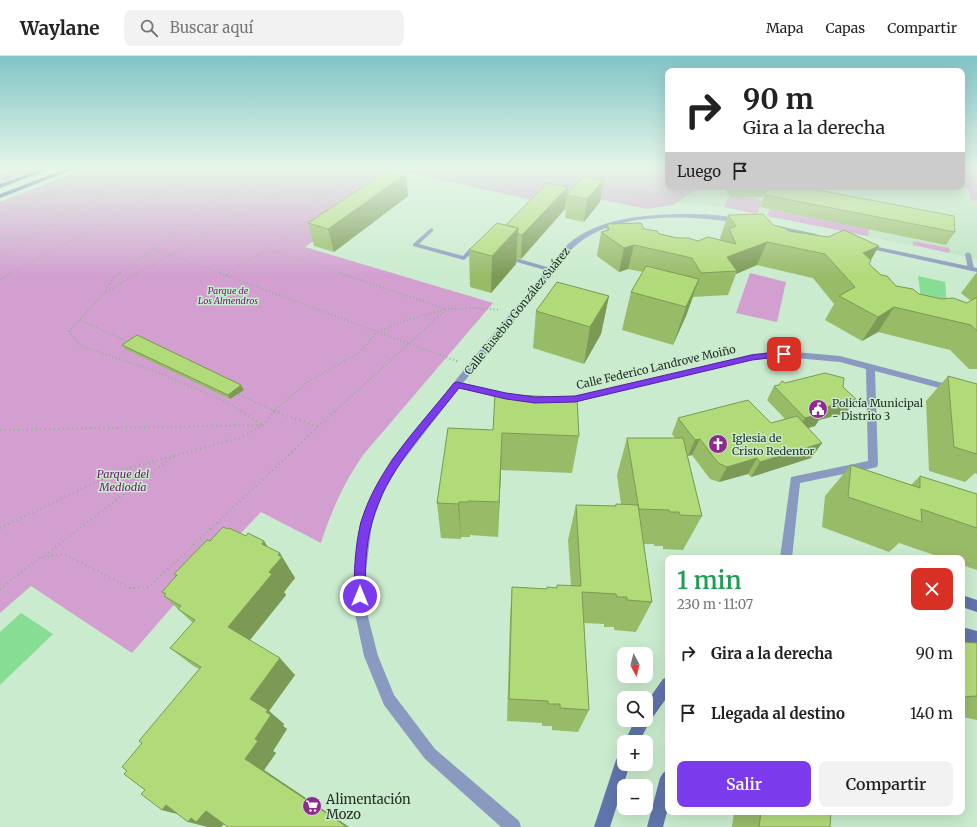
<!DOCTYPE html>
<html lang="es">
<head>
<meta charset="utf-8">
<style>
  :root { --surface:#fff; --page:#f2f2f2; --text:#222; --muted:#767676; --line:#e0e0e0; --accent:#7c3aed }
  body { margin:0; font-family:Merriweather,serif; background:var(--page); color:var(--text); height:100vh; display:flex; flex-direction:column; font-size:15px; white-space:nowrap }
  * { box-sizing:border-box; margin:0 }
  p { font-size:13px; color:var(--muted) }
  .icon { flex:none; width:22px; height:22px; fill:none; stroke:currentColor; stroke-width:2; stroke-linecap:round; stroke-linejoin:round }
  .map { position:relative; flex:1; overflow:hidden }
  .panel { position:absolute; left:665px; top:499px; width:300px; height:260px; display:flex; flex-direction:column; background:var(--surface); border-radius:8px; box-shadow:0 4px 16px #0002 }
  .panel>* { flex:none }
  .hud { position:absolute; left:665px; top:12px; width:300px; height:122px; border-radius:8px; box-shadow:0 4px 16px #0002; background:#fff; color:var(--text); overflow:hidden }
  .needle { width:26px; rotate:173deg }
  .fabs { position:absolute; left:617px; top:591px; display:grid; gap:8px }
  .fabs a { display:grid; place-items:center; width:36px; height:36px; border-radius:8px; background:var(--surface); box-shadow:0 4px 16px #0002; font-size:20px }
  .pin { position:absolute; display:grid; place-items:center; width:34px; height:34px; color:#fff; margin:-17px; border-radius:8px; box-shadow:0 2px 6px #0006 }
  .me { position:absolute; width:44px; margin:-22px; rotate:0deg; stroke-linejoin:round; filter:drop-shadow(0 0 3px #0008) }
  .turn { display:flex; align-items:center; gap:14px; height:84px; padding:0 12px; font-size:18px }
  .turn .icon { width:52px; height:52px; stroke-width:2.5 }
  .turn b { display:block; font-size:28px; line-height:34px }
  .then { display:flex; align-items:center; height:38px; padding:0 12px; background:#0003; gap:8px; font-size:15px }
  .round { display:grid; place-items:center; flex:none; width:42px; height:42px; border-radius:8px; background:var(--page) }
  .overview { display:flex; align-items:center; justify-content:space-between; height:68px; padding:0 12px }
  h1 { font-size:24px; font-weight:600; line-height:30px; color:#1e9e55 }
  .button { display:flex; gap:8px; margin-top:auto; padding:8px 12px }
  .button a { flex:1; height:46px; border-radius:8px; background:var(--accent); color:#fff; font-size:16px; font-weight:600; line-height:46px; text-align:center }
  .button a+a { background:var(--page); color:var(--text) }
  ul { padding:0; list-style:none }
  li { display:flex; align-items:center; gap:12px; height:60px; padding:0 12px }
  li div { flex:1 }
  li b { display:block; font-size:15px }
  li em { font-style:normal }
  header { display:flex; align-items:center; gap:24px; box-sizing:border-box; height:56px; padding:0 20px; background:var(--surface); border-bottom:1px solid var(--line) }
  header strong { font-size:19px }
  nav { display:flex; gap:22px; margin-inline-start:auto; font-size:14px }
  .search { width:280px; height:36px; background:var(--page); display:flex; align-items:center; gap:10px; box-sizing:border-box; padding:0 14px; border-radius:8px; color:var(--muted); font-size:15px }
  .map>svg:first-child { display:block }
  .built { fill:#bce3c0 }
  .green { fill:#d29fd0 }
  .water { fill:#87dd94 }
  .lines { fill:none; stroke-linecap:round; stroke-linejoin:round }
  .path-far2 { stroke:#93ae96; stroke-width:1.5; stroke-dasharray:0.5 2; stroke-linecap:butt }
  .path-far1 { stroke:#93ae96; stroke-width:2; stroke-dasharray:1 2.5; stroke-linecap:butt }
  .path { stroke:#93ae96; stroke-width:2.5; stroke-dasharray:1 3.5; stroke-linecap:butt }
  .lane { fill:#8a99bf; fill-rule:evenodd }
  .street { fill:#8a99bf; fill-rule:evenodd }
  .secondary { fill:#6075ac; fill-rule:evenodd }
  .highway { fill:#2c4391; fill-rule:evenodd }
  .wall { fill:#98bb68 }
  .shaded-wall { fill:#7c9955 }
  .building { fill:#b1da79; stroke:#7c9955 }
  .route { fill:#7c3aed; stroke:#51269a }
  .labels { text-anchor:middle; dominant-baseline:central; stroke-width:3; stroke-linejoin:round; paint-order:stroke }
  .far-park-label { font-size:9px; font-style:italic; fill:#711772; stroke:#caebce }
  .street-label { font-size:11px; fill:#253226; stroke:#caebce }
  .poi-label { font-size:11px; fill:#253226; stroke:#caebce; text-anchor:start }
  .park-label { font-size:11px; font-style:italic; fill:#711772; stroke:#caebce }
  .near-poi-label { font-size:13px; fill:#253226; stroke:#caebce; text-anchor:start }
</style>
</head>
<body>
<header>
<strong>Waylane</strong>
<div class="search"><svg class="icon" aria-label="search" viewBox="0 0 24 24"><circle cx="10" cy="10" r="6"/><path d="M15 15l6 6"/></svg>Buscar aquí</div>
<nav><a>Mapa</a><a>Capas</a><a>Compartir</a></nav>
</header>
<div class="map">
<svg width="977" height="771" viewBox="0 0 977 771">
  <rect width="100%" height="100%" fill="#caebce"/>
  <path class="built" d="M700,131H956L969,134L970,144L977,145V203L724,151L676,147Z"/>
  <path class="green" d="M17,113H38L0,127V119Z
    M83,113H668V131H700L673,149L647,153L575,138L563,151L410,117L305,191L493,247L363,399C344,427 331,455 321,487L261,456L186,535L132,597L31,530L0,557V146Z
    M962,113H977V145L970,144L969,133L956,131H962Z
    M745,141L762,145L757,158L724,151L728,142Z
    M770,153L869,173L868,180L767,160Z
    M913,185L949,192L950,197L913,189Z
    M750,217L786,226L777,266L736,257Z"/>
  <path class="water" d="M918,220L945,226L947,248L921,242Z
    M21,557L53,578L0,629V576Z"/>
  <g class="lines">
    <path class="path-far2" d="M477,113L548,129
      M502,113L577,128L578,131
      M569,113L577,128
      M0,115L7,113
      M962,124L977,128
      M251,125L285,135
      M962,128L975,129
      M269,130L295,122L364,114L384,118
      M110,131L141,113
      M565,132H576
      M599,134L665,140
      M312,144L362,115
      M312,144L334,150
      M663,150L665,140L674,131
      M0,159L108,113
      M0,182H32
      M0,184L97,143L128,113
      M154,193L222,218
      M267,193L343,218
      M0,200L10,197L58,166L85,158L96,143
      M10,218L163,134L218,113
      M118,218L154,192L208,148L266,119L288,113
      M137,218L274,139L298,135L323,138
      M227,218L325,156"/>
    <path class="path-far1" d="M119,217L113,222L105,236L69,275L81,290L155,315L225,345L242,356
      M220,217L459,306
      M340,217L446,253
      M226,219L229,217
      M0,223L12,217
      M106,236L138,217
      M80,264L128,286
      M236,337L277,356
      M273,356L306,327L360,296L377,276L404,265L446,253
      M334,356L447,253L481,252L500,254"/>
    <path class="path" d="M241,355L263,369
      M274,355L318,371
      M0,374L262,369
      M0,472L121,414L240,382L263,369L274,355
      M41,502L175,399
      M0,533L39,502L64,498L130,532L150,530L335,355"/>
    <path class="lane" d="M431,172L433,173V175L419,188L463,200L470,192H479L482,194L479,196L474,195L464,204L413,190V188Z
      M968,196L971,198L974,213L971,215L968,213L965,198Z
      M505,199L554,213L555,214L552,216L503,202L502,201Z"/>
    <path class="street" d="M680,158C694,158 732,158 742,165L739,167C687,159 608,154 569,196L463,327L514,339L516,341L514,343L511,344L459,332L399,410L385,433L372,467L366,514V553L378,600L394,639L435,693L519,765L521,771H501L425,703L384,649L364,600L354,553V514L360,467L375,432L391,404L485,288L568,188C599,162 642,159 680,158Z
      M774,169L816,178L819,180L816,182L772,172V170Z
      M864,188L977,212V216L862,191V189Z
      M784,295L840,300L977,336V342L875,315L878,408L877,411L873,412L800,427L792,502H780L791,421L868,405L866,313L840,306L784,301L752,304L575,346H563L558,343L563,340H575L617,331L752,298Z"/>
    <path class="secondary" d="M962,539L977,544V556L962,551Z
      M962,571L977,575V589L962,585Z
      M668,621V640L650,665L639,686L624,687L635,664H646V647L663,623Z
      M624,696V708H630L610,771H594L616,704L619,699Z
      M668,714V752L663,771H647L660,722L663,717Z"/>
    <path class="highway" d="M42,113H50L0,132V128Z
      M66,113H74L0,142V138Z"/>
  </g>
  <path class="wall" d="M406,118L408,140L334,196L314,190L308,167Z
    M568,131L565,153L521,203L517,202L516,208L491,237L470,231L469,194L506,169Z
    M723,131H802L955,176L946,189L760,151L764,141L731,142Z
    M567,139L600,146L584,166L565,162Z
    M728,159L773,169L789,175L879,190L871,203L869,208L881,219L896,230L919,238L942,243L967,247L971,245L961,237L977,216V313H969L950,294L878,276L862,285L825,264L834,248L813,222L757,209L736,218L728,239L693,241L686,260L673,289L622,274L631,236L643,216L628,213L619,216L597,200L601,176L606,175L607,168L644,173L677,182L698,185L721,184L720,182Z
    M609,240L601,278L584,308L533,292L536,255Z
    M122,289L244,334L230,343L125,293Z
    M948,320L977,328V418L975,417L965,426L929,415L926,345Z
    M785,327L843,331L856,343L846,357L819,364L815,370L808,372L822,387L811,402L751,421L748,418L719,426L710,423L692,399L688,400L687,398L702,460L683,494L663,493V490H654V488H644L652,546L636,576L614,574V571H604V568L584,567L589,654L578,676L552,674V670H542V667L507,665L510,562L512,531L547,533L557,532V529L571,530L568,484L576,449L607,450H615L616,448H621L617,419L627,382H675L672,378L678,362L771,367L785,363L767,344L774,330Z
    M448,372L579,380L572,417L501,414L498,481L470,479V481H461V483L441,482L437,447Z
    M851,409L911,429L920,420L977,438V514L962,509V502H943L899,487L889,496L822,471L825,440Z
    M228,473L246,480L264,485L268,491L280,497L295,522L284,536L286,539L250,584L295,619L269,655L284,668L283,670L287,673L273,695L276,697L264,714L349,771H228L224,768L221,771H208L178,758L162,754L145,734L127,715L142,687L199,613L192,609L170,592L193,567L164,540L165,539L162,536L176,520L174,518L210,485Z
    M962,586L977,587V664L962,661Z
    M734,756H831L830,771H732Z"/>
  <path class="shaded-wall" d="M406,118L408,140L334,196L328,173Z
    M604,124L600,146L584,166L587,143Z
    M568,131L565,153L521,203L522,179Z
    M518,172L516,208L491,237L492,200Z
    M767,186L757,209L736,218L737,215L727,201Z
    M634,189L628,213L619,216L624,192Z
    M879,190L865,214L863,197Z
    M699,223L686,260L673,289L686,251Z
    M609,240L601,278L584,308L590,271Z
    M894,251L878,276L862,285L878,261Z
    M241,329L244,334L230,343L228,339Z
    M856,343L846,357L819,364L815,370L797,375L805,362L819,353Z
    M502,377L501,414L498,481L499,446Z
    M700,383L692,399L688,400L695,384Z
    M822,387L811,402L751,421L760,406Z
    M757,402L748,418L719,426L727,411Z
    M459,446L461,481V483L458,448Z
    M264,485L277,507L278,499L280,497L282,501L295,522L284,536L286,539L245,590L228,571L269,516L262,488Z
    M280,602L295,619L269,655L284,668L283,670L287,673L273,695L276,697L264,714L349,771H347L245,703L250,643Z
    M166,749L189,761L162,754Z
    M206,755L229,763L221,771H208L188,766L191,762Z"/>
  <path class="building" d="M390,113H402L406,118L328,173L308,167Z
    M584,120L604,124L587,143L567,139Z
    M547,127L568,131L522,179L518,178V172L506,169Z
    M768,131H802L954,160L955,176L765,139Z
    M763,158L773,169L785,172L789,175L828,181L844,174L879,190L863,197L871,204L869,208L881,219L887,220L896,230L913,233L919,238L942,243L953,242L967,247L977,241V275L971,269L894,251L878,261L839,240L855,231L825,198L767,186L727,201L737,215L701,217L692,202L634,189L624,192L601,176L609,174L607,168L641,167L644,173L657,175L659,178L677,182H688L698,185L708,181L736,188L729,173L736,170L728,159Z
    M497,167L518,172L492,200L469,194Z
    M646,210L699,223L686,251L631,236Z
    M557,226L609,240L590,271L536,255Z
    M137,279L241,329L228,339L122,289Z
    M825,317L844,322L843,331L856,343L819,353L824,357L805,362L774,330L779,329L782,325L785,327Z
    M948,320L977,328V398L954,391Z
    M495,338L577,342L579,380L502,377L499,446L468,445V446H459L458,448L437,447L448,372L493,374Z
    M748,344L771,367L797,360L822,387L760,406L757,402L727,411L718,407L700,383L695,384L678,362Z
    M627,382H683L702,460L680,459L679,456H670L669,454L639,453Z
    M851,409L920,432V420L977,438V472L921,453L922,466L848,441Z
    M616,448L638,449L652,546L627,544V541H617L616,538L582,536L589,654L560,652V648H548V645L509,643L512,531L547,533V531L557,532V529L581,530L576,449L616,450Z
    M223,471L228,473L229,472L246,480L248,477L264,485L262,488L280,497L278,499L282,501L269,516L272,518L228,571L280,602L250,643L268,654L266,656L271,659L255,683L258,685L245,703L347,771H228L206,755L196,766L191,762L188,766L166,749L162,754L141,738L145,734L124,718L127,715L122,711L142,687L139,685L201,611L170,592L195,564L178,553L181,550L164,540L166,538L162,536L177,519L174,518L207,484L210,485Z
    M962,586L977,587V640L962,641Z
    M761,756H831L830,771H759Z"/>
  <linearGradient id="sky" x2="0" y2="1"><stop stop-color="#81c4c6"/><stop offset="0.51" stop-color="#e7f6e9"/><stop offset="1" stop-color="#e7f6e9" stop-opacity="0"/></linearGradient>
  <rect width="977" height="221" fill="url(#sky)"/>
  <path class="route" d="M784,295L786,296V300L752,304L575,346L535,347L506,343L459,332C427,373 385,415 372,467C365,490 365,516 366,540L364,543L360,545L356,543L354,540C354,517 355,489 361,466C377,412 420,370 454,327L457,326L506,337L535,341L575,340L752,299Z"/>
  <defs>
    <symbol id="civic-disc" viewBox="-11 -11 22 22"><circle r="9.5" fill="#8f298f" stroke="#caebce"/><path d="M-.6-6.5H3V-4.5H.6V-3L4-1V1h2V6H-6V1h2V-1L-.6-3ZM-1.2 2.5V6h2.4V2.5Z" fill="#fff"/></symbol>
    <symbol id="church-disc" viewBox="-11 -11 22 22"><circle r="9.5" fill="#8f298f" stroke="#caebce"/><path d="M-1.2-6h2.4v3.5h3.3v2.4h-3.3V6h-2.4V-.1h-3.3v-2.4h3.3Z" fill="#fff"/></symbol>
    <symbol id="supermarket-disc" viewBox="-11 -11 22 22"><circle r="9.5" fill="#8f298f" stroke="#caebce"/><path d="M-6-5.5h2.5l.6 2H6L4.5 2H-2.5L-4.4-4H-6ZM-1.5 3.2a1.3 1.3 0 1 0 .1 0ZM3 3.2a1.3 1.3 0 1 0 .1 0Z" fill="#fff"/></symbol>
  </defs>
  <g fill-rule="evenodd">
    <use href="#civic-disc" x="807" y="342" width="22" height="22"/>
    <use href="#church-disc" x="707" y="377" width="22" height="22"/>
    <use href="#supermarket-disc" x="301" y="739" width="22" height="22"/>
  </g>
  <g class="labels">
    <g class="far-park-label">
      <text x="228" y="234">Parque de<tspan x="228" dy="10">Los Almendros</tspan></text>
    </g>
    <g class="street-label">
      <text transform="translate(517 255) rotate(-51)">Calle Eusebio González Suárez</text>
      <text transform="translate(656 311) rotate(-13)">Calle Federico Landrove Moiño</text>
    </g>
    <g class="poi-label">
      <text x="832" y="347">Policía Municipal<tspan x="832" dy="13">- Distrito 3</tspan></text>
      <text x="732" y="382">Iglesia de<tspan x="732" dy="13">Cristo Redentor</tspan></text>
    </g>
    <g class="park-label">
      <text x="123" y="418">Parque del<tspan x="123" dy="13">Mediodía</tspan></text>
    </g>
    <g class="near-poi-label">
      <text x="326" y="743">Alimentación<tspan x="326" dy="15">Mozo</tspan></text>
    </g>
  </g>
</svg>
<div class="fabs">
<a><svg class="needle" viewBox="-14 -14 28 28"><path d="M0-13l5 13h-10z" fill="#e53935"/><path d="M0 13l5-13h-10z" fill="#767676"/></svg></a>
<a><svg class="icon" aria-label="search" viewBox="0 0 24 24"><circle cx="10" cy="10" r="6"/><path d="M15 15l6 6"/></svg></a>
<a>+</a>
<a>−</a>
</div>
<div class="pin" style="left:784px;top:298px;background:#d93025"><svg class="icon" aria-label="arrive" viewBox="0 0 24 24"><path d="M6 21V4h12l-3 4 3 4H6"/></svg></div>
<svg class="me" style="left:360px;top:540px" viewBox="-20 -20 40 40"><circle r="17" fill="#7c3aed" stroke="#fff" stroke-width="3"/><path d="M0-11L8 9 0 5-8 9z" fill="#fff"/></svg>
<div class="hud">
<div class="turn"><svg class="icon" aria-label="right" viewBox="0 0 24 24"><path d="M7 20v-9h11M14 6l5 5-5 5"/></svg><div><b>90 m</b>Gira a la derecha</div></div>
<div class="then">Luego<svg class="icon" aria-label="arrive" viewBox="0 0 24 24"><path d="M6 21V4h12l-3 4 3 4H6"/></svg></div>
</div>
<section class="panel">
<div class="overview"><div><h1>1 min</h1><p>230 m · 11:07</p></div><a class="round" style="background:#d93025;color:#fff"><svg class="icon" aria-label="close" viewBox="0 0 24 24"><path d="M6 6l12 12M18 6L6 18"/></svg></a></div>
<ul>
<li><svg class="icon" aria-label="right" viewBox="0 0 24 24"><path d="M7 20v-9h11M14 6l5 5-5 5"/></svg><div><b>Gira a la derecha</b></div><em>90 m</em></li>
<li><svg class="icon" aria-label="arrive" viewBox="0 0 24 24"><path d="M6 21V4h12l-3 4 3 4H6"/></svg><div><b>Llegada al destino</b></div><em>140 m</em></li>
</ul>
<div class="button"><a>Salir</a><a>Compartir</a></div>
</section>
</div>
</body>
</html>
